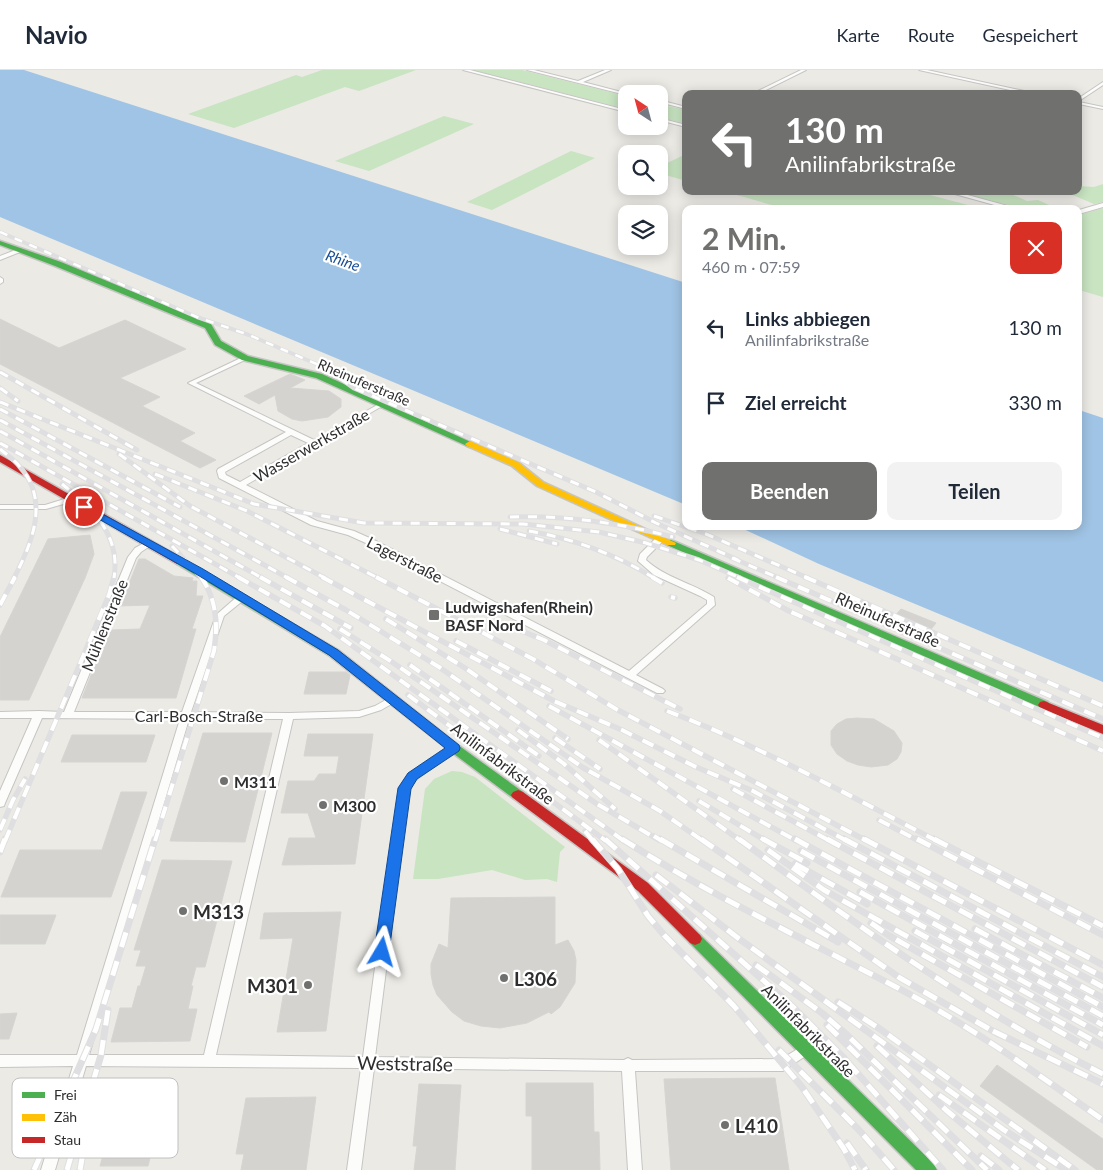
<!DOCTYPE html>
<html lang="de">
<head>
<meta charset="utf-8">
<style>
  :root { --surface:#fff; --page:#f2f2f3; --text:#1f2937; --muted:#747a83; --line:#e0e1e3; --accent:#70706e }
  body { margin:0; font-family:Lato,sans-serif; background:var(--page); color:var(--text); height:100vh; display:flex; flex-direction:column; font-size:19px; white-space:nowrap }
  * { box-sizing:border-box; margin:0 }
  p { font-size:16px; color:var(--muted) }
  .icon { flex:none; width:28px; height:28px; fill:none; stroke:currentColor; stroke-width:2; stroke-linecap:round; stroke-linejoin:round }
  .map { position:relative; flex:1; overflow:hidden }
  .drawer { position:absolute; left:682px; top:135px; width:400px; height:325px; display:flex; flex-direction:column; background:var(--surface); border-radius:10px; box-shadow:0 2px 12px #0003 }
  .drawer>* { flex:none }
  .banner { position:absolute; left:682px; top:20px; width:400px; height:105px; border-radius:10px; box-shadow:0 2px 12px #0003; background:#70706e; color:#fff; overflow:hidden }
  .needle { width:32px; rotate:324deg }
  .tools { position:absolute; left:618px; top:15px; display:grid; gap:10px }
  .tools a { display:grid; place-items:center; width:50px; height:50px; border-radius:10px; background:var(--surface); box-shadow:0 2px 12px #0003; font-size:25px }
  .pin { position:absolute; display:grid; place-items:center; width:42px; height:42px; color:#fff; margin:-21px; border:2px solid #fff; border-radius:50%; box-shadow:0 1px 5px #0007 }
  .me { position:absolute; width:55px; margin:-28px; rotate:7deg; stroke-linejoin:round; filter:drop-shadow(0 0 4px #0008) }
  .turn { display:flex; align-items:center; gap:18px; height:105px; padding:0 20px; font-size:22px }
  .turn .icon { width:65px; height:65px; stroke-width:2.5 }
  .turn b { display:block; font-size:35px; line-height:42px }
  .round { display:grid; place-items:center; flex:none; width:52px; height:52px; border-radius:10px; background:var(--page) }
  .overview { display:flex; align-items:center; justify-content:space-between; height:85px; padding:0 20px }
  h1 { font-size:30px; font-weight:700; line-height:38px; color:var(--accent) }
  .cta { display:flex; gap:10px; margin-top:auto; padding:10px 20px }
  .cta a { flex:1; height:58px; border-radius:10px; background:var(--accent); color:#fff; font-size:20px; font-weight:700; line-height:58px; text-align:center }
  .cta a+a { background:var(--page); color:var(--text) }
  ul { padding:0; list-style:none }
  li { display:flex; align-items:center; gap:15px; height:75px; padding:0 20px }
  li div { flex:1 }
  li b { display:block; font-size:19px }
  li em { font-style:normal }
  header { display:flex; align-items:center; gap:30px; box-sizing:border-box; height:70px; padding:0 25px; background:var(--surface); border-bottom:1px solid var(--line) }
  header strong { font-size:24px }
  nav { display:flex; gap:28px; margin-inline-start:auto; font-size:18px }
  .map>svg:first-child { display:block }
  .green { fill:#c8e4c1 }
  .water { fill:#a0c4e5 }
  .building { fill:#d4d3cf; stroke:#d6d5d1 }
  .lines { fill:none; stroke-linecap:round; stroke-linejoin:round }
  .street-casing { stroke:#c6c5c4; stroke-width:2 }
  .fast-casing { stroke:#c6c5c4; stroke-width:3 }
  .slow-casing { stroke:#c6c5c4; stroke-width:3 }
  .jam-casing { stroke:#c6c5c4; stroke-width:3 }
  .street { fill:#fcfcfb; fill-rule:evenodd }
  .fast { fill:#4caf50; fill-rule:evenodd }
  .slow { fill:#ffc107; fill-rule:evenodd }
  .jam { fill:#c62828; fill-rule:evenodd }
  .rail-far3-casing { stroke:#dfdfe1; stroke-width:4 }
  .rail-far2-casing { stroke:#dfdfe1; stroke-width:5 }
  .rail-far1-casing { stroke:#dfdfe1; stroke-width:5.5 }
  .rail-casing { stroke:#dfdfe1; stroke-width:7 }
  .rail-far3 { stroke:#fff; stroke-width:2.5; stroke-dasharray:8; stroke-linecap:butt }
  .rail-far2 { stroke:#fff; stroke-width:3; stroke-dasharray:9; stroke-linecap:butt }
  .rail-far1 { stroke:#fff; stroke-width:4; stroke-dasharray:12; stroke-linecap:butt }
  .rail { stroke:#fff; stroke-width:5; stroke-dasharray:15; stroke-linecap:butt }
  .route { fill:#1a73e8; stroke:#114b97 }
  .poi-dot { fill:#70706e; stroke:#fff; stroke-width:2 }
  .labels { text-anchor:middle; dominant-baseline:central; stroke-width:4.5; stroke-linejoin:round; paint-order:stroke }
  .far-street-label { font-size:14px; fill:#2e2e2e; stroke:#fff }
  .far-water-label { font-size:15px; font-style:italic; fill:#1a4f95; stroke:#fff }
  .street-label { font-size:16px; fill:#2e2e2e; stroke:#fff }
  .poi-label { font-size:16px; font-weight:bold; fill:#2e2e2e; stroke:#fff; text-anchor:start }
  .near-poi-label { font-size:19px; font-weight:bold; fill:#2e2e2e; stroke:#fff; text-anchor:start }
  .near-street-label { font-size:19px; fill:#2e2e2e; stroke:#fff }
  .key { fill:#fff; stroke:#c0c0c0; stroke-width:1 }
  .key-label { font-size:14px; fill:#2e2e2e }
</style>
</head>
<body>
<header>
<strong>Navio</strong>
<nav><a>Karte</a><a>Route</a><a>Gespeichert</a></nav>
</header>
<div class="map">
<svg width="1103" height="1100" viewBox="0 0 1103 1100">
  <rect width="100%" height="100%" fill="#ebeae5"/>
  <path class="green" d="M322,0H416L359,21L345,17L234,58L188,44L296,5L302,7Z
    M472,0H522L626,26V39Z
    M659,34L686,40V54L659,47Z
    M444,46L474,54L369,101L335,91Z
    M571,81L595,88L492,140L467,132Z
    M686,84V111L659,103V97Z
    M1103,114V132L1094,134L1063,121H1079V116L1094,117Z
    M723,121H915L983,139H786Z
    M955,121H1013L1009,123L1027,131L1038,130L1058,139H1023Z
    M1103,138V227L1079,220V145Z
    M452,701L462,702L475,707L565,777L560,782L557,812L547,809L525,810L492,800L438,809H413L425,719L434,709Z"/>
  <path class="water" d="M0,0H24L686,213V435L0,147Z
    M1079,340L1103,348V612L819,494L737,456H1079Z"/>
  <path class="building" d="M0,249L59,278L125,250L186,279L120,308L160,327L142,336L195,363L180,371L216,390L200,398L0,294Z
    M290,304L305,310L290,318L329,321L341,329V337L328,347L302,351L292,349L278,341L275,325L259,334L244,326Z
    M90,465L94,484L85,508L29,630H0V567L48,469Z
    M139,489H145L174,506L193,508L192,511H197L196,526H203L192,559H196L176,628H82L109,560L140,559L150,535L120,536Z
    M901,539L936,553L928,563L893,548Z
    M309,602H346L350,605L346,624H304Z
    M857,648L874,649L894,661L902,673L901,682L897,689L888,695L871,697L858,695L847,691L837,684L831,675V661L837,654L846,649Z
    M203,663H272L245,772L170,771Z
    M308,664H373L355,794L282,795L289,768H316L308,743H281L288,711H314L319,704H336L339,686H304Z
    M72,665H155L146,692H61Z
    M121,722H147L111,827H1L20,780H102Z
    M162,790L232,791L205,897H196L191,916H193L188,939H197L190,971L111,972L120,938H132L138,916H140L146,896H136L141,880H134Z
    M555,827V875L568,870L574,881L576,890L575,913L560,937L551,944L549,942L527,953L500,958L481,956L464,951L452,942L437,925L433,915L431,904V894L439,874L448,878L451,828Z
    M341,842L326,961L277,962L293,868L260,869L264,843Z
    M0,845H56L45,874H0Z
    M17,943L9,969H0V944Z
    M997,995L1103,1069V1100H1097L980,1016Z
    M775,1008L789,1100H671L664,1009Z
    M526,1013H593L594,1062H599L600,1100H532V1046H526Z
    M419,1014L461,1015L455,1100H414L417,1076H413Z
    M120,1026H165L148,1096H100Z
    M316,1027L306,1100H241L244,1084H236L246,1028Z"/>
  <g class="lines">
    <defs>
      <path id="street" d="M463,0H470L626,40V42Z
        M527,0H534L578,11L605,0H611L583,12L629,24H626V25Z
        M801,0H806L758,24H752Z
        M919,0H927L1038,24H1028Z
        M1103,12V15L1079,31V28Z
        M659,30L686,37V39L659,32Z
        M1079,32L1103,37V39L1079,34Z
        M659,48L686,55V57L659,50Z
        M944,121H953L1019,139H1009Z
        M1103,133V137L1079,144V140Z
        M18,179L21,181L20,182L0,190V186Z
        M0,207L3,209V212L0,214Z
        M245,286L248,288L247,289L196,313L314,370L379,334H383L384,335L246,415L317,451L354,461L374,470L629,601L707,534V530L700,526L654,505L638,491L640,484L657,467H663L664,469L663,471L647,487L646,490C666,508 692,513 714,527L715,535L636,605L663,619L665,621L663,623H657L368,474L348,465L311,455L219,408L217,401L218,399L286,362L188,313ZM291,365L308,373L240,412L226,405L225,402Z
        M71,427H74L75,429L74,431L46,439H0V435H45Z
        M146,472H152L153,474L141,482L136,488L74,642H182L216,545L239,525H245L246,527L245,529L224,546L191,642L289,643L359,641L375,636L391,627H397L399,629L397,631L381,640L359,647L293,649L216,985L363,987L399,718L409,703L454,675L457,676L459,678L457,680L417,709L409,719L375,987L624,990L628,988L632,990L781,989L806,974L810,975L812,979L810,983L783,1001H635L642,1100H628L622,1001L374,998L361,1100H347L361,998L86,996L55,1100H41L73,996L0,997V985H77L180,649L42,648L5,733L4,736L0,737V721L32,648H0V642L39,641L64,642L128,487L135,478ZM189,649H283L204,985H89Z"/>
      <path id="fast" d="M0,171L61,192L211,254L221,271L248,286L322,304L475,374L470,377L467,376L316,308L242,290L215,275L205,258L55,196L0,175Z
        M671,470L1048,632L1050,635L1048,638H1040L667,475L666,473L667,471Z
        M181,489L338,580L458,675L523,722L525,725L523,728H513L450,681L330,586L177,494L176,492L177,490Z
        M695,863L700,865L934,1094L937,1100H916L690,873L688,869L690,865Z"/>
      <path id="slow" d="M470,371L518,392L543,412L676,473L675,475H667L537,416L512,396L467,376L465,374Z"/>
      <path id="jam" d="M0,385L185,490L186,492L185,494H177L0,392Z
        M1044,631L1103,655V664L1040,638L1038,635L1040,632Z
        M518,720L523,722L648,813L700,865L702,869L700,873L695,875L690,873L638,821L513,728L511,725L513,722Z"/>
    </defs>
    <use href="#street" class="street-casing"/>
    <use href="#fast" class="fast-casing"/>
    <use href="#slow" class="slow-casing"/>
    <use href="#jam" class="jam-casing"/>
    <use href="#street" class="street"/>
    <use href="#fast" class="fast"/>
    <use href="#slow" class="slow"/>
    <use href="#jam" class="jam"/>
    <defs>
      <path id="rail-far3" d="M0,162L197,247L249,265L328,299"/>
      <path id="rail-far2" d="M326,298L354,318L596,422L656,453L738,490
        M0,302L137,380
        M0,318L18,331
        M0,332L254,434L364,453L523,454L599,462L646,473L699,490L740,508
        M0,339L180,437
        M0,350L288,508
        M0,361L262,508
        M0,373L240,508
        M0,379C7,385 15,390 20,397C50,431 32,473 14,508
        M119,384L190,436L325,508
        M155,404L247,441L378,508
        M62,414C93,439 121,465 114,508
        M654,446L706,464L808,508
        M510,447C566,445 619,453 673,467
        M500,459L557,474
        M529,461C574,469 615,484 654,508
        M172,476L202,508
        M732,488L779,508"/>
      <path id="rail-far1" d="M238,507L325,556L624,771
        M260,507L351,558
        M286,507L346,540L439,597L582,697L660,741L703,771
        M322,507L554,631L622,660L696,697L753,721L847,771
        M376,507L533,589L616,639L867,771
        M652,507L662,513
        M737,507L1103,668
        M776,507L1103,649
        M805,507L1103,636
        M728,508L789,541L1103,681
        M671,527L675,528
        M0,535L15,507
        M386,549L465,598L568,669
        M514,558L544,570L680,639
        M340,559L392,592L597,734L659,770
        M456,571L551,621
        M410,595L539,686
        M408,625L606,771
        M549,636L797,771
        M667,641C760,676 848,725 937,771
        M518,660L563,693L615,739
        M555,668L600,699
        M599,670L741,771
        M733,719L830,771
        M699,731L766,771
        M879,750L919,771
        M0,760L13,730L25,709
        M585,761L593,771
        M654,766L662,771
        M5,771L109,525L114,507
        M155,771L214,581C218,555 217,530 201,507"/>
      <path id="rail" d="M592,769L618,799L648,846L664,865L734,936L802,1017L844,1079L855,1100
        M605,769L792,936L844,988L943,1100
        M622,769C710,825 804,869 896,917C969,955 1036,1003 1103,1050
        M660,769L838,872
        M701,769L900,908L998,964
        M739,769C856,854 973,940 1103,1004
        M763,769L807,793
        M795,769L1103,937
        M827,769L1103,917
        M844,769L1103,907
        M864,769L1103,895
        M917,769L1103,865
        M934,769L1103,856
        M768,780L824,820L1103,976
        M801,781L1103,946
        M0,782L5,769
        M795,794L867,834
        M656,805L738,868L1004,1060L1066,1100
        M860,822L1103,955
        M871,853L888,865L1087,977
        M975,859L1103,928
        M915,861L1103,965
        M756,895L822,943L847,965L987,1100
        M838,932L880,959L1075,1100
        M827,955L972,1100
        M993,961L1103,1014
        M877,976L946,1040L1018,1100
        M779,980L859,1060L894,1100
        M939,1025L1045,1100
        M847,1073L866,1100
        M981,1086L999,1100
        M34,1100L96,959L155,769
        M67,1100L101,985L108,940
        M80,1100L89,1048"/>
    </defs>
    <use href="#rail-far3" class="rail-far3-casing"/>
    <use href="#rail-far2" class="rail-far2-casing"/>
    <use href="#rail-far1" class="rail-far1-casing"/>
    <use href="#rail" class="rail-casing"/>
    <use href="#rail-far3" class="rail-far3"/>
    <use href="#rail-far2" class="rail-far2"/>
    <use href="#rail-far1" class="rail-far1"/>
    <use href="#rail" class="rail"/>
  </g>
  <path class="route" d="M84,434L203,499L338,580L459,675L460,678L459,681L417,709L411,719L389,882L387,886L382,888L376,886L374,882L398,718L408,703L445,678L329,585L196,504L81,439V435Z"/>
  <g class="poi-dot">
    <rect x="428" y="539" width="12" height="12" rx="2.5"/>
    <circle cx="224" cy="711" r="5"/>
    <circle cx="323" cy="735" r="5"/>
    <circle cx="183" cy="841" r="5"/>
    <circle cx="504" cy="908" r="5"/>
    <circle cx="308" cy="915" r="5"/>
    <circle cx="725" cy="1055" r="5"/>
  </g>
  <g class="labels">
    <g class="far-street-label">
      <text transform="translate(364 312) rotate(23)">Rheinuferstraße</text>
    </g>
    <g class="far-water-label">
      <text transform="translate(343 190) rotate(20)">Rhine</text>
    </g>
    <g class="street-label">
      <text transform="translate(311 375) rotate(-30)">Wasserwerkstraße</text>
      <text transform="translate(405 489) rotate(27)">Lagerstraße</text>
      <text transform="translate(888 549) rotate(24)">Rheinuferstraße</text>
      <text transform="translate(104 555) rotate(-68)">Mühlenstraße</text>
      <text x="199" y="645">Carl-Bosch-Straße</text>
      <text transform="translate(503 693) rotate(37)">Anilinfabrikstraße</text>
      <text transform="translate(809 960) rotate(45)">Anilinfabrikstraße</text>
    </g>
    <g class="poi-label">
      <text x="445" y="536">Ludwigshafen(Rhein)<tspan x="445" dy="18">BASF Nord</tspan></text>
      <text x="234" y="711">M311</text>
      <text x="333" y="735">M300</text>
    </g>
    <g class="near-poi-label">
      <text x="193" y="841">M313</text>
      <text x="514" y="908">L306</text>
      <text x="298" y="915" text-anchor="end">M301</text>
      <text x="735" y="1055">L410</text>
    </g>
    <g class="near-street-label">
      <text transform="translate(405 993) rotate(1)">Weststraße</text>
    </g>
  </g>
  <rect x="12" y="1008" width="166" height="80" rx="8" class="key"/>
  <rect x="22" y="1022" width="23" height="6" fill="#4caf50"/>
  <rect x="22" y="1044" width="23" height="7" fill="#ffc107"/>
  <rect x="22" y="1067" width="23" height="6" fill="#c62828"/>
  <g class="key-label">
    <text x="54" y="1030">Frei</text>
    <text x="54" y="1052">Zäh</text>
    <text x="54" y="1075">Stau</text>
  </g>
</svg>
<div class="tools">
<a><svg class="needle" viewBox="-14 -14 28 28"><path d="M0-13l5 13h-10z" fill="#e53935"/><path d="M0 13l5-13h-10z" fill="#747a83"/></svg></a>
<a><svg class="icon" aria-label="search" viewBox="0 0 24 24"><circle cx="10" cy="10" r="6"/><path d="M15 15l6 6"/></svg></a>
<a><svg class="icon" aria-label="layers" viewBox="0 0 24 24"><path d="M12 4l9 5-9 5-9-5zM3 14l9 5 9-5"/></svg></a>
</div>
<div class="pin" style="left:84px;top:437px;background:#d93025"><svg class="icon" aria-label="arrive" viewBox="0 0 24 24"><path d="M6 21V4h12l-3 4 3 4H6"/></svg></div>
<svg class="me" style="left:382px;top:882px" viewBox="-20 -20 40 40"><path d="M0-17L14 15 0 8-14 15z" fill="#1a73e8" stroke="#fff" stroke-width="4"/></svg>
<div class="banner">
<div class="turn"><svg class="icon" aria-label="left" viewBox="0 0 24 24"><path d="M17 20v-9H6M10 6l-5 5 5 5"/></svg><div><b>130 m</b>Anilinfabrikstraße</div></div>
</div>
<section class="drawer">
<div class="overview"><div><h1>2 Min.</h1><p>460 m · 07:59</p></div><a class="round" style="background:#d93025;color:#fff"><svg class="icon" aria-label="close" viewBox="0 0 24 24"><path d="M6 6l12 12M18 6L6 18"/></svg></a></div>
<ul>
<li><svg class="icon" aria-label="left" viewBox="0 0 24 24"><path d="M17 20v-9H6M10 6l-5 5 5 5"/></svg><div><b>Links abbiegen</b><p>Anilinfabrikstraße</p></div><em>130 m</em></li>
<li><svg class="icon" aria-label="arrive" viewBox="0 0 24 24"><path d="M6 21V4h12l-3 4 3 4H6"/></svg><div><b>Ziel erreicht</b></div><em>330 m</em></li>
</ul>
<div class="cta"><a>Beenden</a><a>Teilen</a></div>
</section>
</div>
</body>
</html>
